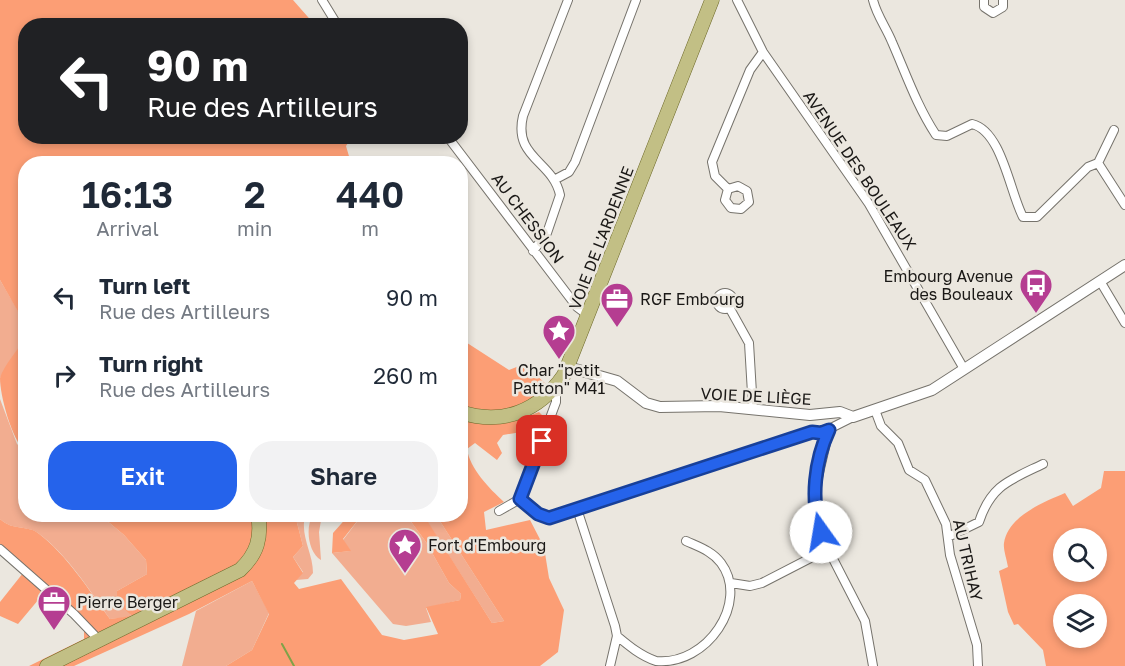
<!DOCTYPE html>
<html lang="en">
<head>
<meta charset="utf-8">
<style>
  :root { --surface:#fff; --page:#f2f2f3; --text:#1f2937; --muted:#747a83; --accent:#2563eb }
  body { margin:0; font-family:"Golos Text",sans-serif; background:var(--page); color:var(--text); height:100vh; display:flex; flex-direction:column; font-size:22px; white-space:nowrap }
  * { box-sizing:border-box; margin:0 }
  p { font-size:20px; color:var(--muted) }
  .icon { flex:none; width:33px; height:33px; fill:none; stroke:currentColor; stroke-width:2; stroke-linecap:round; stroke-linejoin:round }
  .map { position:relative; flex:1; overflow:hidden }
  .drawer { position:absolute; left:18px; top:156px; width:450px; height:366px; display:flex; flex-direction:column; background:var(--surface); border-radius:24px; box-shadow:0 3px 9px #0003 }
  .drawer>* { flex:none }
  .guide { position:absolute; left:18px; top:18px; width:450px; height:126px; border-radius:24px; box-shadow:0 3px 9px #0003; background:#202124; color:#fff; overflow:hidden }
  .tools { position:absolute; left:1053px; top:528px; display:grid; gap:12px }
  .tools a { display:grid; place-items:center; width:54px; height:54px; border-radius:50%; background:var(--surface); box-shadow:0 3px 9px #0003; font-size:30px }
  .pin { position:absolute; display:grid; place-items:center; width:51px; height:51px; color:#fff; margin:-26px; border-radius:12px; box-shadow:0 3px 9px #0006 }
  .me { position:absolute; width:66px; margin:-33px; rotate:347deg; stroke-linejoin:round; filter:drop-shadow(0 0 4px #0008) }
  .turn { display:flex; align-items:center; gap:21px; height:126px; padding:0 30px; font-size:27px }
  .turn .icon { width:78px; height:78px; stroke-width:2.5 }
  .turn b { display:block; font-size:42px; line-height:51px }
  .eta { display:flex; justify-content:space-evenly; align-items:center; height:102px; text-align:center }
  .eta b { font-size:36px; font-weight:600; line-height:42px }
  .button { display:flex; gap:12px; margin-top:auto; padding:12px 30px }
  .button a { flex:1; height:69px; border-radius:24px; background:var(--accent); color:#fff; font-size:24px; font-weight:600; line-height:69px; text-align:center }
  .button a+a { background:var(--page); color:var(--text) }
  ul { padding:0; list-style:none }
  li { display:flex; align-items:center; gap:18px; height:78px; padding:0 30px }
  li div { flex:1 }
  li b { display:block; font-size:22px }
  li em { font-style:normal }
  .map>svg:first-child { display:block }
  .green { fill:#f2ad90 }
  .forest { fill:#fc9e75; fill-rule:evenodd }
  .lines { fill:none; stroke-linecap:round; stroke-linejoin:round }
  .stream { stroke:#7fa248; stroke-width:2 }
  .minor-casing { stroke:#76736c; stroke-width:10 }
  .tertiary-casing { stroke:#76736c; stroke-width:12 }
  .primary-casing { stroke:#6d6929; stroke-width:15 }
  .minor { stroke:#fff; stroke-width:8 }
  .tertiary { stroke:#fff; stroke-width:10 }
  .primary { stroke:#c2bf85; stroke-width:14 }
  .route-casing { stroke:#184099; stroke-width:15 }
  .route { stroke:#2563eb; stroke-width:10 }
  .labels { text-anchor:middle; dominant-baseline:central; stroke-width:5; stroke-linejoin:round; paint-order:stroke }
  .street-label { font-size:16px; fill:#1a1816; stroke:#ebe7df }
  .poi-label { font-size:16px; fill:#1a1816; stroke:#ebe7df; text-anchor:start }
</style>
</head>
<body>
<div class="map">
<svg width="1125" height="666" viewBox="0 0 1125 666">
  <rect width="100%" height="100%" fill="#ebe7df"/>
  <path class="green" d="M0,280C31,334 34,325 0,378Z
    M0,399L17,444L25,451L26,514L100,515L124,535L146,560L147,574L117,591L132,617L110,619C90,591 66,553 38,533C27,525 13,531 0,519Z
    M295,515H305C300,537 313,552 313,573L308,579L296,580L303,572L293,557L303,546Z
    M313,515H322L319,532L321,560C308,552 305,527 313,515Z
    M362,515H406L426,542L449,583L461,594L460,600L426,608L431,622L406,626L393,624L332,553L350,551L343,540Z
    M423,515H436L504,621L492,623Z
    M252,581L269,613L252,650L226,666H182L196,611Z"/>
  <path class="forest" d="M0,0H293L315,25L26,26V136L352,137L346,146L351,163L26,164L25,324L0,280Z
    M25,338V451C12,440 0,396 0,378C4,365 18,350 25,338Z
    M461,339L509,370L524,364L547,385L530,400L513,407L518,420L539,412L544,417L527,431L503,435L497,443L502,453L497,460L475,443L467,449C470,469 489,488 504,502L484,512L486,530L530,520L544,547L549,578L564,610L558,652L540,666H226L252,650L269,614L252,581L189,614L74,666H29L84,639V628L44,593L18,624L0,616V602L27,568L0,544V519C13,531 28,525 38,533C67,555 89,590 110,619L132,616L117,602V591L147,574L146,560L124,535L100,515H295L303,546L293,557L303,573L294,583L299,589L341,579L382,635L404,640L438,634L426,607L460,600L461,594L449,583L426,542L406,515L423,514L492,623L504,621L436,515L460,514Z
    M1104,471H1125V666H1046L1043,650L1018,624L1014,625L1008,612L999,571L1008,567C1007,560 1003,549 1004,543C1008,516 1044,502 1065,493L1073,506L1101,488ZM1096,538V572H1064V538ZM1096,604V638H1064V604Z
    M349,515H362L343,539L351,551L332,553L333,533Z"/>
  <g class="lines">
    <path class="stream" d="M282,644L294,666"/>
    <defs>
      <path id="minor" d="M322,0L338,26
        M737,0L763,52L869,204L964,369
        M873,0C877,16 886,27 892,42C906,74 917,106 936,135L947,136L972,124C1002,131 1010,193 1023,217H1037L1088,167L1098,163
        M984,0V7L993,13L1003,7V0
        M1114,130L1098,163L1125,205
        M447,136L577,307L589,316
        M554,180L569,172L575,162L636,0
        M738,186L747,191L749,202L741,209L731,208L725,200L728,189Z
        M728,189L715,176L712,162L750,70L763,52
        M533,251L547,233L560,195C553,161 513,158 523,116L568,0
        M1100,281L1125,323
        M717 301a8 8 0 1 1 16 0a8 8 0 1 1-16 0Z
        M729,307L749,343L753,410
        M875,410L881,426L898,443L909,470L925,480L946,524L950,555L977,645L978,666
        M829,430L815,490V514L828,549L865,621L873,666
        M520,499L538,514L549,518L812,432L821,433L853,417
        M577,509L615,626L617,636L610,666
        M499,511L520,499L556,402V387
        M948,537L979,522C991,485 1010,480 1043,464
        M0,549L74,614L99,640
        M731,583L750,586L762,583L828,549
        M617,636C629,646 641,656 656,661C707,666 750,602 721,563C712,551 699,547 686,541"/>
      <path id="tertiary" d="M568,367L617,381L646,403L660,407L719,406L810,415L840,412L853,417L932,390L1125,265"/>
      <path id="primary" d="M460,412C503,426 539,411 564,375L712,0
        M47,666L240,570C257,554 262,538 258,514"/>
    </defs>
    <use href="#minor" class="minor-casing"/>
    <use href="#tertiary" class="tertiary-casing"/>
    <use href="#primary" class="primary-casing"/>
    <use href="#minor" class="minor"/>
    <use href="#tertiary" class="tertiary"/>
    <use href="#primary" class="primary"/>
  </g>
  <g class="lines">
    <defs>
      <path id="route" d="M542,441L520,499L538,514L549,518L812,432L821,433L829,430C815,460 810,500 821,532"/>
    </defs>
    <use href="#route" class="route-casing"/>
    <use href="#route" class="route"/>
  </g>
  <defs>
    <symbol id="bus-pin" viewBox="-11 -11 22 30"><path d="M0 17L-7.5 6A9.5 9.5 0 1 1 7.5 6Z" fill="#b53d91" stroke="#ebe7df"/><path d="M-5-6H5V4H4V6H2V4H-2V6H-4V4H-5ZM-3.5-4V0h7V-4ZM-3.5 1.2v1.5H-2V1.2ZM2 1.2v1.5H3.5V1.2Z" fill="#fff"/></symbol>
    <symbol id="office-pin" viewBox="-11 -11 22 30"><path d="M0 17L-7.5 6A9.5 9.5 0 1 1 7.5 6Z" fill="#b53d91" stroke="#ebe7df"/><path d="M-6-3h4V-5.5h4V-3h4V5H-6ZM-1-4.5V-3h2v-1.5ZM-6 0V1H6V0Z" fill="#fff"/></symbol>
    <symbol id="sight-pin" viewBox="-11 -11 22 30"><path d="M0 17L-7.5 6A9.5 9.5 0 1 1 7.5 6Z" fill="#b53d91" stroke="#ebe7df"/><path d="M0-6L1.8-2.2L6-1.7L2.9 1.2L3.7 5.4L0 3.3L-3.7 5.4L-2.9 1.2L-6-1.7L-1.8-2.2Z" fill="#fff"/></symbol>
  </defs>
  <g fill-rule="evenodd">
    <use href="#bus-pin" x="1017" y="266" width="38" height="52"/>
    <use href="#office-pin" x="598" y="280" width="38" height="52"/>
    <use href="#sight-pin" x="540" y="312" width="38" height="52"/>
    <use href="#sight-pin" x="386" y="526" width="38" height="52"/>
    <use href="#office-pin" x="35" y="583" width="38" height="52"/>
  </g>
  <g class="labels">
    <g class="street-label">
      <text transform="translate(860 170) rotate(56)">AVENUE DES BOULEAUX</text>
      <text transform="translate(528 218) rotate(53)">AU CHESSION</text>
      <text transform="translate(601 238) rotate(-69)">VOIE DE L'ARDENNE</text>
      <text transform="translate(756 396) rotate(3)">VOIE DE LIÈGE</text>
      <text transform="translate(968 560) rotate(77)">AU TRIHAY</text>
    </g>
    <g class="poi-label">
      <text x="1013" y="276" text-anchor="end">Embourg Avenue<tspan x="1013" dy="18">des Bouleaux</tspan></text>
      <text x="640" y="299">RGF Embourg</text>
      <text x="559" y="370" text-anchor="middle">Char "petit<tspan x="559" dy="18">Patton" M41</tspan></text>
      <text x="428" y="545">Fort d'Embourg</text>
      <text x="77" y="602">Pierre Berger</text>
    </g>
  </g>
</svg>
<div class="tools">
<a><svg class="icon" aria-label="search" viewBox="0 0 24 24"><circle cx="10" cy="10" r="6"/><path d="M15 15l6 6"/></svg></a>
<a><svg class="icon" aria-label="layers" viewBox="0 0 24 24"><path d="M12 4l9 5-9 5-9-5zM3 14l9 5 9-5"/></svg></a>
</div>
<div class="pin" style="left:542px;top:441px;background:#d93025"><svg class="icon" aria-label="arrive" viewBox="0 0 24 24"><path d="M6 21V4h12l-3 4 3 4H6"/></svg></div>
<svg class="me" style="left:821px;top:532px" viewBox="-20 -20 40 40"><circle r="19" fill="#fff"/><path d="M0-13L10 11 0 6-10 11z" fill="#2563eb"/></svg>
<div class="guide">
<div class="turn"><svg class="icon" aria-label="left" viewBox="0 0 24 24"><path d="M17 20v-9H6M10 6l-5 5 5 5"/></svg><div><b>90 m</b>Rue des Artilleurs</div></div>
</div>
<section class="drawer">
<div class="eta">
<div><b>16:13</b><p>Arrival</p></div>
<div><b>2</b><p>min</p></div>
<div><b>440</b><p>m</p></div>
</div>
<ul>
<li><svg class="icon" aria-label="left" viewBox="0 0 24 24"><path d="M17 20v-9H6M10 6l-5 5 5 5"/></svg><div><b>Turn left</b><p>Rue des Artilleurs</p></div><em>90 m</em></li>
<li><svg class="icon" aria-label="right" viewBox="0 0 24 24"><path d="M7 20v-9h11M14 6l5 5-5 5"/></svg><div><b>Turn right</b><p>Rue des Artilleurs</p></div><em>260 m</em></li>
</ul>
<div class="button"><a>Exit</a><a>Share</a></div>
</section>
</div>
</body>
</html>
